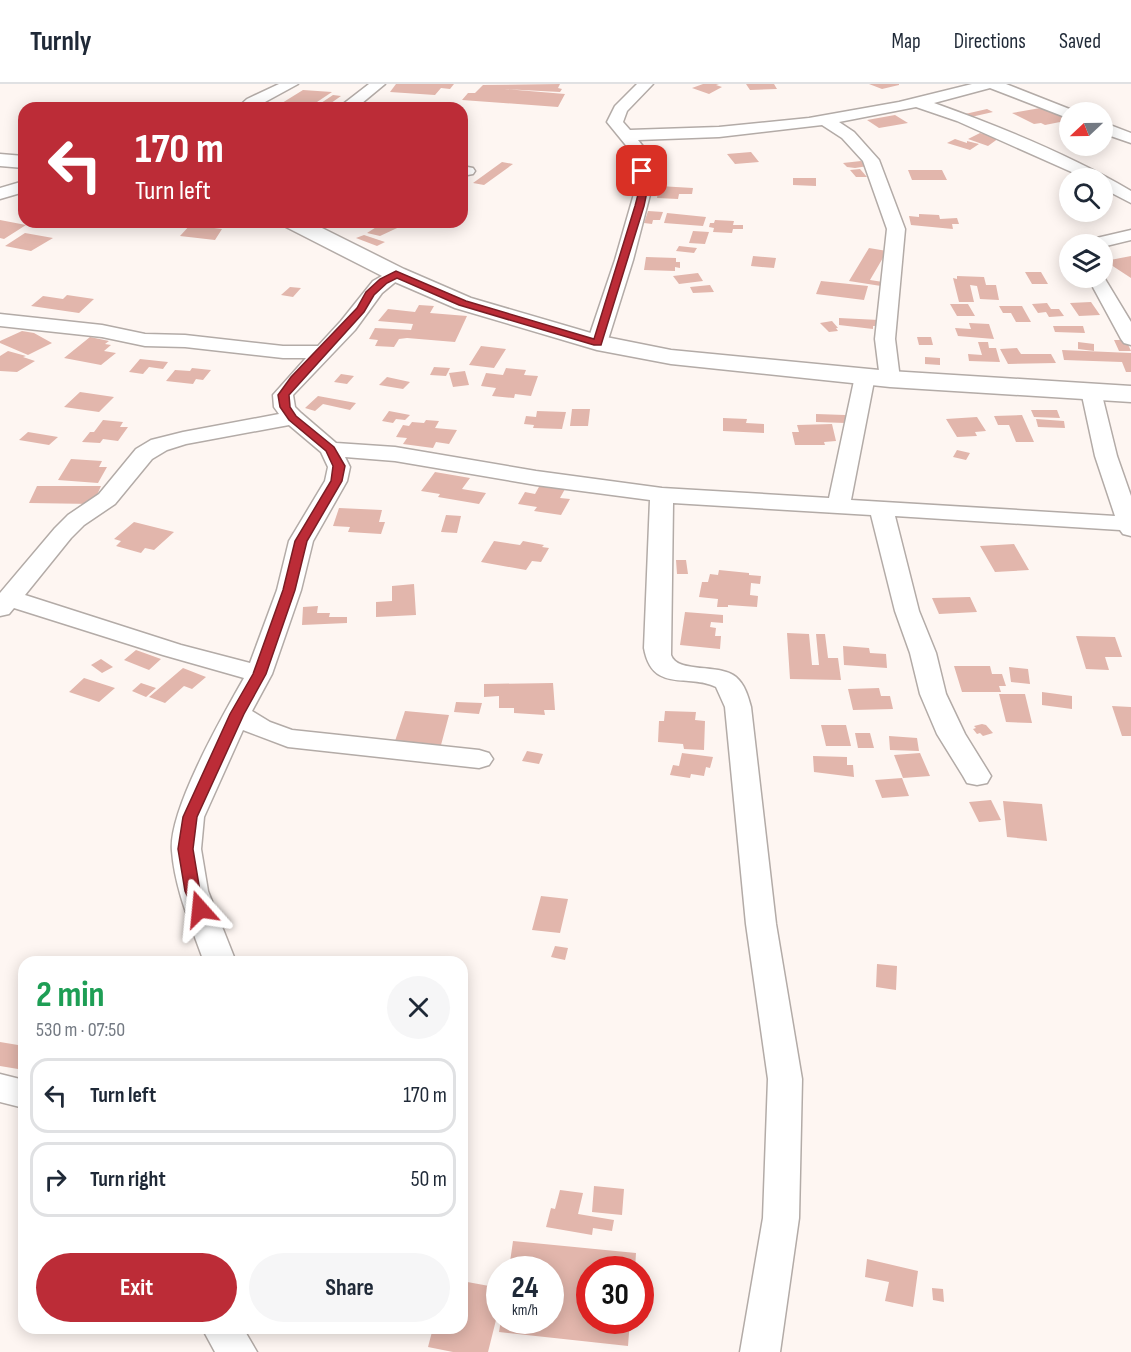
<!DOCTYPE html>
<html lang="en">
<head>
<meta charset="utf-8">
<style>
  :root { --surface:#fff; --page:#f6f6f7; --text:#1f2937; --muted:#747a83; --line:#e0e1e3; --accent:#bc2c37 }
  body { margin:0; font-family:"Sofia Sans Condensed",sans-serif; background:var(--page); color:var(--text); height:100vh; display:flex; flex-direction:column; font-size:22px; white-space:nowrap }
  * { box-sizing:border-box; margin:0 }
  p { font-size:20px; color:var(--muted) }
  .icon { flex:none; width:33px; height:33px; fill:none; stroke:currentColor; stroke-width:2; stroke-linecap:round; stroke-linejoin:round }
  .map { position:relative; flex:1; overflow:hidden }
  .panel { position:absolute; left:18px; top:872px; width:450px; height:378px; display:flex; flex-direction:column; background:var(--surface); border-radius:18px; box-shadow:0 3px 15px #0003 }
  .panel>* { flex:none }
  .hud { position:absolute; left:18px; top:18px; width:450px; height:126px; border-radius:18px; box-shadow:0 3px 15px #0003; background:#bc2c37; color:#fff; overflow:hidden }
  .needle { width:39px; rotate:248deg }
  .buttons { position:absolute; left:1059px; top:18px; display:grid; gap:12px }
  .buttons a { display:grid; place-items:center; width:54px; height:54px; border-radius:50%; background:var(--surface); box-shadow:0 3px 15px #0003; font-size:30px }
  .speed { position:absolute; left:486px; top:1172px; display:flex; gap:12px; font-size:30px; font-weight:700; text-align:center }
  .speed>* { display:grid; place-content:center; width:78px; height:78px; border-radius:50%; background:var(--surface); box-shadow:0 3px 15px #0003; line-height:1 }
  .speed small { font-size:15px; font-weight:400 }
  .speed .limit { border:9px solid #d22; background:#fff; color:#111 }
  .pin { position:absolute; display:grid; place-items:center; width:51px; height:51px; color:#fff; margin:-26px; border-radius:12px; box-shadow:0 3px 9px #0006 }
  .me { position:absolute; width:66px; margin:-33px; rotate:342deg; stroke-linejoin:round; filter:drop-shadow(0 0 4px #0008) }
  .turn { display:flex; align-items:center; gap:21px; height:126px; padding:0 18px; font-size:27px }
  .turn .icon { width:78px; height:78px; stroke-width:2.5 }
  .turn b { display:block; font-size:42px; line-height:51px }
  .round { display:grid; place-items:center; flex:none; width:63px; height:63px; border-radius:32px; background:var(--page) }
  .summary { display:flex; align-items:center; justify-content:space-between; height:102px; padding:0 18px }
  h1 { font-size:36px; font-weight:700; line-height:45px; color:#1e9e55 }
  .action { display:flex; gap:12px; margin-top:auto; padding:12px 18px }
  .action a { flex:1; height:69px; border-radius:36px; background:var(--accent); color:#fff; font-size:24px; font-weight:700; line-height:69px; text-align:center }
  .action a+a { background:var(--page); color:var(--text) }
  ul { padding:0; list-style:none }
  li { display:flex; align-items:center; gap:18px; height:75px; margin:0 12px 9px; padding:0 6px; border:3px solid var(--line); border-radius:18px }
  li div { flex:1 }
  li b { display:block; font-size:22px }
  li em { font-style:normal }
  header { display:flex; align-items:center; gap:36px; box-sizing:border-box; height:84px; padding:0 30px; background:var(--surface); border-bottom:2px solid var(--line) }
  header strong { font-size:28px }
  nav { display:flex; gap:33px; margin-inline-start:auto; font-size:21px }
  .map>svg:first-child { display:block }
  .building { fill:#e2b6ac }
  .lines { fill:none; stroke-linecap:round; stroke-linejoin:round }
  .minor-casing { stroke:#b3aba7; stroke-width:3 }
  .tertiary-casing { stroke:#b3aba7; stroke-width:3 }
  .minor { fill:#fff; fill-rule:evenodd }
  .tertiary { fill:#fff; fill-rule:evenodd }
  .route { fill:#bc2c37; stroke:#7a1d24; stroke-width:1.5 }
</style>
</head>
<body>
<header>
<strong>Turnly</strong>
<nav><a>Map</a><a>Directions</a><a>Saved</a></nav>
</header>
<div class="map">
<svg width="1131" height="1268" viewBox="0 0 1131 1268">
  <rect width="100%" height="100%" fill="#fef6f2"/>
  <path class="building" d="M396,0H454L450,5L441,4L435,11L390,8Z
    M560,0L558,4L562,5L560,8L504,5L565,10L558,23L462,16L468,9H475L483,1Z
    M703,0H719L716,1L722,3L709,10L692,4Z
    M746,0H774L777,5L750,6Z
    M869,0H899V1L882,5Z
    M303,6L332,8L314,20L318,21L333,11L341,12L324,24H286L291,21L282,19Z
    M1046,23L1070,34V36L1045,41L1041,39L1034,40L1012,29Z
    M987,25L993,28L971,33L965,30Z
    M895,31L908,39L879,44L867,36Z
    M980,49L999,54L988,62L968,55Z
    M955,55L967,59V57L979,60L970,66L947,59Z
    M751,68L759,78L735,80L727,70Z
    M861,77L868,82L855,84L847,83L843,79Z
    M502,78L513,80L484,101L473,99Z
    M860,85L867,93H856L850,86Z
    M908,86H942L947,96H912Z
    M793,94H816V102L793,101Z
    M659,102L693,104L692,110H679L678,115L657,114Z
    M648,127L663,128L660,136H653L652,140L644,139Z
    M667,129L706,133L703,142L664,139Z
    M919,130L939,131L940,135L957,134L959,140H952L953,145L911,141L909,132L919,133Z
    M0,136L26,141L4,155L0,154Z
    M715,136L734,137L733,141H743V145H733L732,149L713,148L714,144L709,143L710,139H714Z
    M384,138H410L380,152L367,149Z
    M191,140L215,143L214,144L222,145L215,156L180,152Z
    M693,147L709,148L705,160L689,159Z
    M25,149L53,154L31,167L5,162Z
    M364,151L385,158L377,162L356,154Z
    M679,162L697,164L694,169L676,167Z
    M869,164L887,167L870,196L883,198L881,202L849,197Z
    M753,172L776,174L774,184L751,182Z
    M1131,172V194L1105,177Z
    M646,173L676,174V178H680V184L675,183V187L644,186Z
    M1025,188H1041L1048,200H1032Z
    M698,189L703,197L679,200L673,192Z
    M957,192L984,193L986,201H996L999,216L980,215L977,202L970,201L974,218H959L953,194L957,195Z
    M821,197L868,202L864,216L816,210Z
    M710,201L714,208L693,209L690,203Z
    M290,203L301,204L293,213L281,211Z
    M67,211L94,215L79,229L31,222L43,212L63,215Z
    M1091,218L1100,231L1079,232L1070,219Z
    M1047,219L1051,225H1059L1064,232L1049,233L1046,228L1038,229L1032,220Z
    M950,220H968L975,232H957Z
    M419,221L434,222L430,229L467,232L455,258L407,254L399,255L394,263L375,262L378,256L369,255L375,244L411,246L413,240L378,237L388,225L415,228Z
    M999,222H1022L1031,238H1016L1011,229H1003Z
    M839,234L879,236V242H873V245L839,241Z
    M832,237L838,244H836L838,247L829,248L820,239Z
    M969,239L989,240L994,255L958,252L955,244L971,245Z
    M1053,242H1083L1085,249L1055,248Z
    M22,247L34,249L52,259L28,271L0,259V257Z
    M90,253L109,257L105,260L111,261L104,267L116,269L101,281L64,274Z
    M917,253H931L933,261H919Z
    M1114,256H1126L1131,267H1119Z
    M978,258H988L989,264H996L1000,278L969,277L968,270L982,271Z
    M1078,258L1094,260V267L1078,265Z
    M481,262L506,265L494,284L469,281Z
    M1017,264L1021,270H1051L1056,279L1008,280L1000,265Z
    M1062,266L1131,269V288H1126L1122,278L1064,276Z
    M8,267L26,272L23,273L35,277L17,288L0,287V272Z
    M925,273L940,274V281L925,280Z
    M140,275L168,278L163,285L149,283L143,290L129,288Z
    M434,283L450,284L446,292L430,291Z
    M192,284L211,286L203,296L196,295L193,300L166,297L175,286L190,287Z
    M506,284L526,286L524,291L538,292L531,312L515,310L514,314L492,312L496,304L481,302L486,289L503,291Z
    M465,287L469,301L453,303L449,289Z
    M341,290L354,292L347,300L334,298Z
    M387,293L410,298L403,305L379,301Z
    M80,308L114,313L99,328L64,323Z
    M318,312L356,319L350,326L323,320L315,327L305,324Z
    M572,325H590L588,342H570Z
    M1031,326H1057L1060,334L1034,333Z
    M389,327L410,331L405,336L396,335L393,339L382,337Z
    M537,327L566,328L562,345L533,344L534,341L524,340L526,332L536,333Z
    M816,330L845,331L846,339L816,338Z
    M1022,331L1034,358H1016L1009,341H998L994,332Z
    M977,333L986,347L975,348L977,352L957,353L946,335Z
    M723,334L747,335L746,339L764,340V349L723,347Z
    M1036,335L1064,337L1065,344L1038,343Z
    M103,336L123,338L120,343H128L118,357L103,355L100,359L82,358L90,348H94Z
    M426,336L439,337L435,344L457,346L449,360L436,358L433,364L403,360L407,354L396,353L403,341L409,342L412,338L424,339Z
    M832,340L836,357L824,358L825,361H795L792,348H799L797,341Z
    M28,348L58,353L49,361L19,356Z
    M957,366L970,369L966,376L953,373Z
    M71,375L102,377L99,383H107L98,399L58,396Z
    M435,388L470,394L462,405L486,409L479,420L438,413L440,410L421,407Z
    M540,401L565,405L560,414L570,415L561,431L534,427L537,423L518,420L525,408L535,410Z
    M37,402H101L93,420L29,419Z
    M339,424L382,426L379,438H385L381,450L348,448L350,443L333,442Z
    M446,431L461,432L457,449L441,448Z
    M134,438L174,448L154,466L145,464L141,469L116,462L121,457L114,455Z
    M494,457L520,461L523,457L544,461L542,463L549,464L541,478L532,477L526,486L481,478Z
    M1014,460L1029,486L995,488L980,462Z
    M676,476H686L688,490H677Z
    M719,486L749,489V491L761,492L760,500L751,499L750,511L758,512L757,523L728,521V523H717L718,515L699,513L702,498H708L710,490L718,491Z
    M414,500L416,531L376,533V518L392,517V502Z
    M970,513L977,528L939,530L932,514Z
    M318,522L317,529H330L329,533H347V539L302,541L303,523Z
    M685,528L723,531V539L711,538L710,543L716,544L715,552H721L720,565L680,561Z
    M787,549L809,550L812,581H819L816,550H825L828,574H838L841,596L790,595Z
    M1076,552L1115,553L1122,573H1105L1109,586L1086,585Z
    M843,562L869,564L870,569L886,570L887,584L844,581Z
    M136,566L161,575L149,586L124,576Z
    M101,575L113,583L102,589L91,581Z
    M954,582H990L992,590H1002L1006,602H999L1001,608H962Z
    M1009,583L1028,585L1030,600L1011,598Z
    M183,584L206,593L192,605L184,602L165,619L149,613Z
    M84,594L115,604L99,618L69,608Z
    M141,599L156,604L146,613L132,607Z
    M553,599L555,626H544L545,631L514,629V624H499V612L484,613V600Z
    M879,604L881,612H890L893,625L853,626L848,605Z
    M1042,608L1072,612V625L1042,621Z
    M999,610H1025L1032,639L1006,638Z
    M456,618L482,619L479,630L454,628Z
    M1112,622L1131,623V652H1122Z
    M405,627L449,631L441,661L395,657Z
    M665,627L696,628L695,636L705,637L704,666L684,665L683,660L658,658L659,637H664Z
    M982,640L986,641L993,649L983,652L980,649L977,650L973,645L976,644L974,642Z
    M821,641H846L851,662H826Z
    M855,649H870L874,664H858Z
    M889,652L917,654L919,667L890,666Z
    M527,667L543,670L539,680L522,677Z
    M682,669L713,673L710,684L706,683L704,692L691,690L690,694L670,691L673,681L679,682Z
    M920,669L930,692L903,694L894,671Z
    M813,672L847,673V681H853L854,693L814,688Z
    M902,694L909,712L882,714L875,696Z
    M991,716L1001,736L979,738L969,718Z
    M1003,717L1042,720L1047,757L1007,753Z
    M541,812L568,815L560,849L532,846Z
    M555,862L568,864L565,876L551,873Z
    M877,880L897,882L896,906L876,903Z
    M0,958L24,962V986L0,982Z
    M594,1102L624,1105L622,1131L592,1128Z
    M560,1106L583,1109L578,1130L614,1136L612,1147L593,1144L592,1151L546,1143L551,1124L555,1125Z
    M513,1157L636,1169L635,1185H590V1236H630L628,1262L499,1248L501,1236H550V1185H509Z
    M867,1175L918,1187L913,1223L885,1217L889,1198L865,1193Z
    M462,1197L500,1204V1220L488,1268H453L428,1263L433,1244H462Z
    M932,1204L943,1205L944,1218L933,1216Z"/>
  <g class="lines">
    <defs>
      <path id="minor" d="M279,0H298L254,24H237L247,15Z
        M369,0H385L356,24H338Z
        M637,0H653L627,27L623,38L630,46L719,43L809,34L899,18L972,0H1006L1077,28H1070V34L1065,33L990,4L934,19C1001,43 1070,71 1131,107V119L1102,104V94H1085L957,37L916,23L839,38L854,48L879,76L905,145L895,255L900,295L897,299H883L880,295L875,255L887,145L863,77L842,54L822,41L719,53L638,56L645,65L652,103L633,176L607,259L604,263H590L587,259L615,176L636,103L629,65L607,38L615,22Z
        M1102,38L1131,49V59L1102,49Z
        M462,82L473,84L475,87L473,90L462,92Z
        M24,97V108L0,115V104Z
        M1131,146V156L1102,163V160H1085L1088,156Z
        M396,184L403,186L405,190L382,209L355,246L293,311L295,323L301,329L336,359L395,363L536,387L662,404L829,414L855,292L858,288H872L875,292L851,416L1115,432L1095,372L1081,307L1084,303L1091,301L1098,303L1101,307L1117,372L1131,412V452L1123,450L1120,446L895,432L919,527L936,569L946,610L965,650L991,692L987,699L977,701L967,699L963,692L937,650L920,610L910,569L895,527L871,431L673,419L671,571C677,590 720,579 736,593C745,601 748,612 751,623L776,840L802,995L799,1134L780,1268H740L763,1134L768,995L746,840L725,623L716,603C689,589 652,610 644,564L650,416L536,401L395,377L345,373L350,383L347,397L313,457L301,506L272,590L252,627L270,638L292,646L479,666L489,669L493,675L489,681L479,684L288,663L243,646L204,733L201,765L208,807L236,878H204C191,841 175,806 172,767C168,727 223,631 244,594L163,571L14,524L9,530L0,532V509L55,444L68,431L99,410L136,365L151,356L183,348L279,330L274,323L273,311L306,274H283L185,263L145,262L102,253L0,242V230L102,241L145,250L185,251L283,262H318L341,237L373,197ZM289,341L321,368L328,383L325,397L289,457L277,506L250,579L181,561L25,511L71,454L84,441L115,420L152,375L167,366L186,360Z
        M1102,190L1131,238V261L1124,259L1121,255L1088,194H1102Z
        M0,990L24,996V1024L0,1018Z
        M202,1244H243L257,1268H215Z"/>
      <path id="tertiary" d="M0,70L24,72V84L0,82Z
        M283,138H310L404,185L471,214L601,252L671,266L890,287L1131,302V318L890,303L671,280L597,266L455,224L388,195L286,143Z"/>
    </defs>
    <use href="#minor" class="minor-casing"/>
    <use href="#tertiary" class="tertiary-casing"/>
    <use href="#minor" class="minor"/>
    <use href="#tertiary" class="tertiary"/>
  </g>
  <path class="route" d="M642,84L646,87L648,103L644,122L601,261H594L459,221L397,194L387,199L374,211L364,228L289,311L290,323L296,332L334,363L345,382L342,397L307,457L295,506L266,590L244,630L197,733L193,765L200,807L208,825L206,829H195L185,807L178,765L183,733L230,630L253,590L283,506L295,457L331,397L333,382L326,367L289,336L280,323L278,311L291,293L357,224L366,208L380,195L396,187L466,217L594,255L635,122L640,103L638,87Z"/>
</svg>
<div class="buttons">
<a><svg class="needle" viewBox="-14 -14 28 28"><path d="M0-13l5 13h-10z" fill="#e53935"/><path d="M0 13l5-13h-10z" fill="#747a83"/></svg></a>
<a><svg class="icon" aria-label="search" viewBox="0 0 24 24"><circle cx="10" cy="10" r="6"/><path d="M15 15l6 6"/></svg></a>
<a><svg class="icon" aria-label="layers" viewBox="0 0 24 24"><path d="M12 4l9 5-9 5-9-5zM3 14l9 5 9-5"/></svg></a>
</div>
<div class="speed"><div>24<small>km/h</small></div><div class="limit">30</div></div>
<div class="pin" style="left:642px;top:87px;background:#d93025"><svg class="icon" aria-label="arrive" viewBox="0 0 24 24"><path d="M6 21V4h12l-3 4 3 4H6"/></svg></div>
<svg class="me" style="left:200px;top:825px" viewBox="-20 -20 40 40"><path d="M0-17L14 15 0 8-14 15z" fill="#bc2c37" stroke="#fff" stroke-width="4"/></svg>
<div class="hud">
<div class="turn"><svg class="icon" aria-label="left" viewBox="0 0 24 24"><path d="M17 20v-9H6M10 6l-5 5 5 5"/></svg><div><b>170 m</b>Turn left</div></div>
</div>
<section class="panel">
<div class="summary"><div><h1>2 min</h1><p>530 m · 07:50</p></div><a class="round"><svg class="icon" aria-label="close" viewBox="0 0 24 24"><path d="M6 6l12 12M18 6L6 18"/></svg></a></div>
<ul>
<li><svg class="icon" aria-label="left" viewBox="0 0 24 24"><path d="M17 20v-9H6M10 6l-5 5 5 5"/></svg><div><b>Turn left</b></div><em>170 m</em></li>
<li><svg class="icon" aria-label="right" viewBox="0 0 24 24"><path d="M7 20v-9h11M14 6l5 5-5 5"/></svg><div><b>Turn right</b></div><em>50 m</em></li>
</ul>
<div class="action"><a>Exit</a><a>Share</a></div>
</section>
</div>
</body>
</html>
